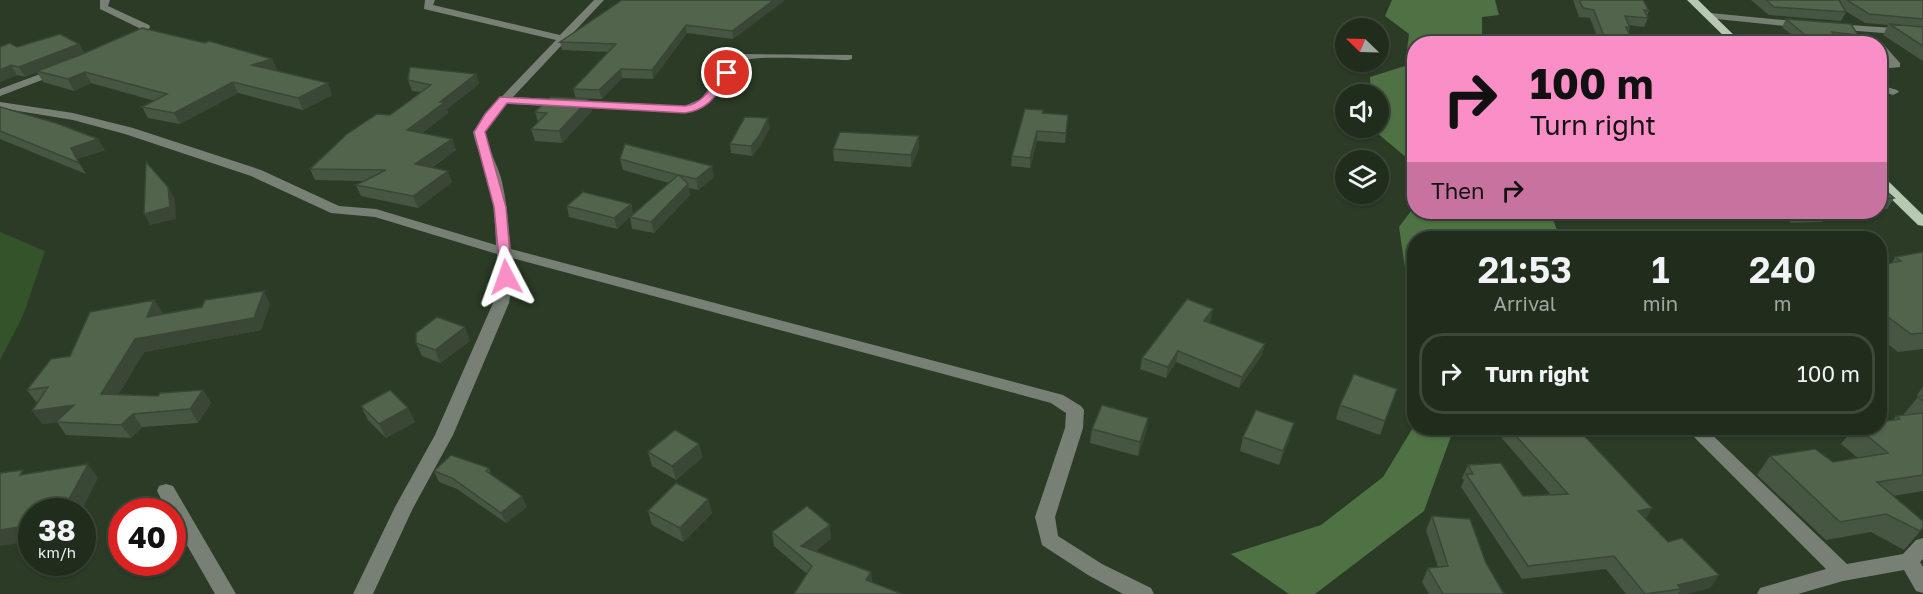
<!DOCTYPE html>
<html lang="en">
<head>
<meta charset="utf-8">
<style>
  :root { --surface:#202c1c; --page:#283425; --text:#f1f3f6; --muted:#a2a7a3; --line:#3d483b }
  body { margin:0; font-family:"Golos Text",sans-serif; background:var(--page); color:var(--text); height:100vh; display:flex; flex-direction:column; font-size:22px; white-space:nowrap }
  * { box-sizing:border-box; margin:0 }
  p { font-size:20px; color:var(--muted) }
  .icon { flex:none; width:33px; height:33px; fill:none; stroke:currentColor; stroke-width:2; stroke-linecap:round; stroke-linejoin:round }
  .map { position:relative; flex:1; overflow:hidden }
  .side { position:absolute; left:1407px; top:231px; width:480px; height:204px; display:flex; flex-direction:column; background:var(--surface); border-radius:24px; box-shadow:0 2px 4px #0004,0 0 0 2px var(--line) }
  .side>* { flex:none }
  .hud { position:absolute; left:1407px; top:36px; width:480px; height:183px; border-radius:24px; box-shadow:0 2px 4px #0004,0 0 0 2px var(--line); background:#fa8fc7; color:#111; overflow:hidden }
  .needle { width:39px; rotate:293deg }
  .buttons { position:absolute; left:1335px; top:18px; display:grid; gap:12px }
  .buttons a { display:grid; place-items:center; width:54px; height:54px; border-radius:50%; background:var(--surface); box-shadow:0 2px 4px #0004,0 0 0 2px var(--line); font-size:30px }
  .speed { position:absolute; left:18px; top:498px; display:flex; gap:12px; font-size:30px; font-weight:700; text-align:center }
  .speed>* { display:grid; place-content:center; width:78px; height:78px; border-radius:50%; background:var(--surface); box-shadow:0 2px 4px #0004,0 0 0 2px var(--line); line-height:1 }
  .speed small { font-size:15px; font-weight:400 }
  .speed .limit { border:9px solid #d22; background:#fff; color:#111 }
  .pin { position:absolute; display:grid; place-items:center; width:51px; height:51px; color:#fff; margin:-26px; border:3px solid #fff; border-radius:50%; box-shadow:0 2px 6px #0007 }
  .me { position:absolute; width:66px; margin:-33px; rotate:356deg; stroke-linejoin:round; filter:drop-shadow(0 0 4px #0008) }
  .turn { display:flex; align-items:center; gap:21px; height:126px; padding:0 24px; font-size:27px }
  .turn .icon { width:78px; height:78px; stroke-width:2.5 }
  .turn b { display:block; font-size:42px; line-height:51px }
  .then { display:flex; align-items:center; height:57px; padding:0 24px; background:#0003; gap:12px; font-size:22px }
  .eta { display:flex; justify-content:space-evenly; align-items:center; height:102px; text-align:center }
  .eta b { font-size:36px; font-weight:600; line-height:42px }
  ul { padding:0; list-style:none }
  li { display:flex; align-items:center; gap:18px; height:81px; margin:0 12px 9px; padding:0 12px; border:3px solid var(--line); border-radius:24px }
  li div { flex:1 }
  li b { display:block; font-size:22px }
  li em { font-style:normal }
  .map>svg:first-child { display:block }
  .green { fill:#35532b }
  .forest { fill:#4e7243 }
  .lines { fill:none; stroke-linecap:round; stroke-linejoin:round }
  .minor { fill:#788075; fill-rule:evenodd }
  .major { fill:#b8c9b3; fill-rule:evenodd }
  .wall { fill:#475642 }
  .shaded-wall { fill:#3a4636 }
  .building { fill:#53644d; stroke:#3a4636; stroke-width:1.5 }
  .route { fill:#fa8fc7; stroke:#a25d81; stroke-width:1.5 }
</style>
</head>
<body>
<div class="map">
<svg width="1923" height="594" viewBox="0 0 1923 594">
  <rect width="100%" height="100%" fill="#2b3b26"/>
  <path class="green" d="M0,232L45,251L23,316L0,360Z"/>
  <path class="forest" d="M1392,0H1495L1499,15L1482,17V43L1414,44V164L1376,132L1375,128H1378V94H1371L1370,77L1405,66L1409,34L1385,16Z
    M1414,207V212H1550L1560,238H1414V329L1399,227Z
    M1414,426L1454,428L1424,511L1315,594H1289L1231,554L1321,525L1383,477Z"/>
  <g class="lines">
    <path class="minor" d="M100,0H110L108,6L149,25L150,27C146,36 138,45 127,43V39L138,32L139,28L100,9Z
      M425,0H435L433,5L560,35L594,0H604L513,97L684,106L701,99L726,66L742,54L852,55V59L848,60C830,60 758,55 746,60C720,72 726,103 685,113L507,104L493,119L485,132C488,148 496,162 501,178C507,201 508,225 511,249L1063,395L1081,406L1084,410L1083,428L1055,517L1058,536L1102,564L1151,588L1154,594H1123L1088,575L1042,545L1035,517L1065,428L1066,413L1051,403L512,258L513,277L509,303L453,435L413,508L373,594H353L395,507L435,435L493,303L499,277L497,254L375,217L331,213L251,176L125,134L73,120L0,108V102L73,113L133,128L261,170L339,206L376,209L496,245C495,223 494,200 488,178C484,162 476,148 473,132L484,115L556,40L424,9Z
      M1710,13L1805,22L1810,25L1805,28L1707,18V14Z
      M1835,24L1923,30V36L1831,29V25Z
      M1880,44L1884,45L1900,63V67L1880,69V63L1888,62L1880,53Z
      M59,67L63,68V72L0,96V89Z
      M1880,85L1897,90L1899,92L1893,95L1880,91Z
      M1687,428H1705L1847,564L1903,554L1916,540L1923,538V559L1920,562L1923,567V593L1916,591L1904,570L1843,581L1798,594H1757L1760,588L1826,569L1689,432Z
      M166,484L173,486L236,594H215L172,519V512H168L157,491L159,486Z"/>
    <path class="major" d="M1687,0H1698L1743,44H1732Z
      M1880,177L1885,178L1923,215V226L1918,225L1880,188Z"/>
  </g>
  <path class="wall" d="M785,0L733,39L687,33L653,79L622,78L602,99L576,98L573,89L608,52L562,50L560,42Z
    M1573,0H1643L1649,11L1647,16L1648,18L1644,27L1629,25L1630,28L1628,32L1634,44H1600L1590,18L1579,17Z
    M1751,0H1923V61L1883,35L1888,25L1865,23L1844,10L1846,12L1841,21L1769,15Z
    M1786,19L1858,35L1853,43L1840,42L1842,44H1803L1782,27Z
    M79,44L84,53L272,59L277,70H274L332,95L303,110L238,93L180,124L148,118L142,107L155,101L91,83L74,91L43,82L37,72L25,77L17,75L0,82V47Z
    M476,74L479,84L447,109L448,113L422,133L452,139L456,150L431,168L452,182L418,208L361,196L356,185L364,181L315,180L310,169L390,115L421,92L412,91L408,80Z
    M0,107L105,150L77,159L86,174L0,139Z
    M592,111L562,143L535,141L531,129L538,122L535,112Z
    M1042,113L1068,115L1065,143L1037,141L1030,168L1011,166L1012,156Z
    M770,128L760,146L752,156L731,153L730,144Z
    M919,136V148L911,167L834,161L833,149Z
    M620,159L714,177L698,190L689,188L690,195L654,233L632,229L630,217L669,183L623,170Z
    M1880,186L1894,198L1887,209L1880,210Z
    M631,204L633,214L617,229L569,217L567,206Z
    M1778,212H1858L1826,214L1822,222L1791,223Z
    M1923,252V349L1898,352L1880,338V265L1892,263L1895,257Z
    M154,300L162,312L161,314L202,307L270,304L261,330L144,352L118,395L158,396L203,390L211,403L198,423L142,427L131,438L66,435L57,422L42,424L37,403L27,390L70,356Z
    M1211,320L1209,323L1265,344L1262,355L1239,388L1176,362L1166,378L1140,369L1142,358Z
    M470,341L440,363L422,356L416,343Z
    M1923,387V491L1893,496L1923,528L1904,550L1871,532L1826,540L1757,475L1770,456L1833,462L1858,458L1841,444L1854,428H1880L1893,420L1896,416L1903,415L1918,397L1917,395Z
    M1397,389L1380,435L1336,419L1340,405Z
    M361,406L408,408L415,422L386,438L368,420Z
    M1148,418L1146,432L1138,456L1090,443L1092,429Z
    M1493,428H1585L1582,434L1645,519L1668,542L1719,575L1710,588L1686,594H1626L1606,569L1522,579L1461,487L1464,480L1462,478L1468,465L1523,496L1551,495Z
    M1243,437H1290L1279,465L1240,451Z
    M648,452L703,457L676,480L652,466Z
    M489,468L491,475L527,507L506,523L457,489L439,482L434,471Z
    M708,499L712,513L683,542L652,525L648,511Z
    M1432,516L1486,563L1504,594H1429L1422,582L1428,568L1438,567L1426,530Z
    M772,532L831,539L815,551L871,572L872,583L807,574L774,546Z"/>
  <path class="shaded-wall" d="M774,0H785L733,39L732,31Z
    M686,25L687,33L653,79L652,70Z
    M79,44L84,54L37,71V72L25,77L19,67Z
    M272,59L277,70L257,76L252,65Z
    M11,65L17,75L0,82V70Z
    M621,69L622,78L602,99L599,90Z
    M85,72L91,83L74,91L68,79Z
    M476,74L479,84L447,109L448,113L411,141L407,130L440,102Z
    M233,82L238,93L180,124L174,113Z
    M328,83L332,95L303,110L298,98Z
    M589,99L592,111L562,143L559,131Z
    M768,118L770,128L760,146L752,156L751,146Z
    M1037,131V141L1030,168V158Z
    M919,136V148L911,167V155Z
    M98,139L105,150L77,159L86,174L71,148Z
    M452,139L456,150L419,175L415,164Z
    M712,166L714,177L698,190L696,179Z
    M448,171L452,182L418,208L413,196Z
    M688,184L690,195L654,233L651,222Z
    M168,187L175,199L176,219L150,225L144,214Z
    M631,204L633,214L617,229L614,218Z
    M264,291L270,304L261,330L144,352L110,407L101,394L135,339Z
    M154,300L162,312L155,330L147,317Z
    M1213,309L1211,320L1202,332L1204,321Z
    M465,327L470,341L440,363L435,350Z
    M1265,344L1262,355L1239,388L1242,377Z
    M1178,351L1176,362L1166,378L1168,367Z
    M203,390L211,403L198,423L190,409Z
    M74,405L83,418L42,424L32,411Z
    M408,408L415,422L386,438L379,424Z
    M133,414L142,427L131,438L121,425Z
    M1148,418L1146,432L1138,456L1140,442Z
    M1294,423L1290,437L1279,465L1283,451Z
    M1585,428L1579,440L1578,429Z
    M699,444L703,457L676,480L672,466Z
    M88,464L98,478L81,512H62Z
    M522,496L527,507L506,523L501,513Z
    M708,499L712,513L683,542L680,528Z
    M1652,508L1644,521L1638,511Z
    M32,525V541L0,546V530Z
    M830,525L831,539L805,560L801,546Z
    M871,572L872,586L866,580Z
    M1719,575L1710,588L1686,594H1678L1681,589L1678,585Z"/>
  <path class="building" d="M622,0H774L732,31L686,25L652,70L621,69L599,90L573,89L616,44L560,42Z
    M1579,0H1643L1649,11L1644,10L1648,18L1625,16L1630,28L1626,27L1634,44H1607L1594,10L1583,8Z
    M1766,0H1839L1846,12L1774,7Z
    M1847,0H1923V19L1869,14Z
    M1786,19L1851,24L1858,35L1832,32L1842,44H1816Z
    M1889,24L1923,27V46Z
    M142,28L205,43L209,41L272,59L252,65L328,83L298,98L233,82L174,113L142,107L167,94L85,72L68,79L37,71L80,55Z
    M60,34L79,44L19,67L11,65L0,70V47L10,43L17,47Z
    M410,67L476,74L440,102H445L407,130L452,139L415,164L448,171L413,196L356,185L386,170L310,169L347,134L377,114L390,115L431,85L408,80Z
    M550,97L589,99L559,131L531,129L547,113L535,112Z
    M0,107L56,123L98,139L71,148L79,163L0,131Z
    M1025,109L1043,110L1042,113L1068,115L1066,133L1037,131L1030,158L1012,156Z
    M745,117L768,118L759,136L751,146L730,144Z
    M840,132L919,136L911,155L833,149Z
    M625,144L712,166L696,179L679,175L688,184L651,222L630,217L678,175L620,159Z
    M146,162L168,187L170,207L144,214Z
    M1880,186L1894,198L1880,199Z
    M583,192L631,204L614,218L567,206Z
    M1923,252V333L1911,334L1880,311V265L1901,261L1895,257Z
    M264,291L254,318L135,339L101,394L158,396L160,393L203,390L190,409L133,414L121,425L56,422L74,405L32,411L48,387L27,390L51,359L70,356L90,312L154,300L147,317L202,307L205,300Z
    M1187,299L1213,309L1204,321L1265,344L1242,377L1178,351L1168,367L1142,358Z
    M437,317L465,327L435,350L416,343V333Z
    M1354,374L1397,389L1385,421L1340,405Z
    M390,390L408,408L379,424L361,406Z
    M1923,395V401L1918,397Z
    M1102,405L1148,418L1140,442L1092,429Z
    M1256,410L1294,423L1283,451L1243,437Z
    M1923,413V475L1877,482L1923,521V528L1920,531L1886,514L1840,522L1770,456L1815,449L1833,462L1888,453L1858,428H1880V422L1900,419L1896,416Z
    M1509,428H1585L1578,429L1652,508L1638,511L1668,542L1682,538L1719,575L1678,585L1681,589L1645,594L1614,556L1528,566L1466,474H1473L1468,465L1501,463L1523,496L1568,494Z
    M675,430L699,444L672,466L648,452Z
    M451,455L489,468L486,471L522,496L501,513L452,478L434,471Z
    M88,464L62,512H32V525L0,530V473L23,470L20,475Z
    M676,483L708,499L680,528L648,511Z
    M807,506L830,525L801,546L871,572L866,580L902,594H794L812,566L772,532Z
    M1432,516L1470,519L1486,563L1504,594H1443L1428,568L1448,566Z"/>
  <path class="route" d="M723,71L732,73C717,93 711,109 685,113L507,103L485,132L506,207L512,277L510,280H501L494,207L474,132L485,114L500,97L685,106C704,104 712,85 723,71Z"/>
</svg>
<div class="buttons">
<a><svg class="needle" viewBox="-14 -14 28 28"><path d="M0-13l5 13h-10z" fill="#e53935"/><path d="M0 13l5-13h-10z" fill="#a2a7a3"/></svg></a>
<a><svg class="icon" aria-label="sound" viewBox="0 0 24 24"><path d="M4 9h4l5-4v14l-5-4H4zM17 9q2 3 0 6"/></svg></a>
<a><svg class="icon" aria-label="layers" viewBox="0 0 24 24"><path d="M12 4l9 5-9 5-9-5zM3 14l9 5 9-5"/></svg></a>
</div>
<div class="speed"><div>38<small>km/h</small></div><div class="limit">40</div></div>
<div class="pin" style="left:727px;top:73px;background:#d93025"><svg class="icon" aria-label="arrive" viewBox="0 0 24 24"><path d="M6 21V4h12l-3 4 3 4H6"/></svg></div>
<svg class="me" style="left:506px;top:277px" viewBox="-20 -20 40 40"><path d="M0-17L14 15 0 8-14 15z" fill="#fa8fc7" stroke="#fff" stroke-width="4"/></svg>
<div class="hud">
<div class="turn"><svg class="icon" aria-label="right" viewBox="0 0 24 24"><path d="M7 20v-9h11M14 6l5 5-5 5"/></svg><div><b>100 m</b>Turn right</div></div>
<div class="then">Then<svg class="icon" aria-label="right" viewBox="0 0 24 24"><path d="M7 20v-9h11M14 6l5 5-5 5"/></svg></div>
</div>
<section class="side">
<div class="eta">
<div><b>21:53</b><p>Arrival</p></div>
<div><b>1</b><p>min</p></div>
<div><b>240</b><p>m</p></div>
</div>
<ul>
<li><svg class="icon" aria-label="right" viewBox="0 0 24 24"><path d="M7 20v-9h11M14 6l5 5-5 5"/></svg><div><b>Turn right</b></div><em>100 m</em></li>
</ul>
</section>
</div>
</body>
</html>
